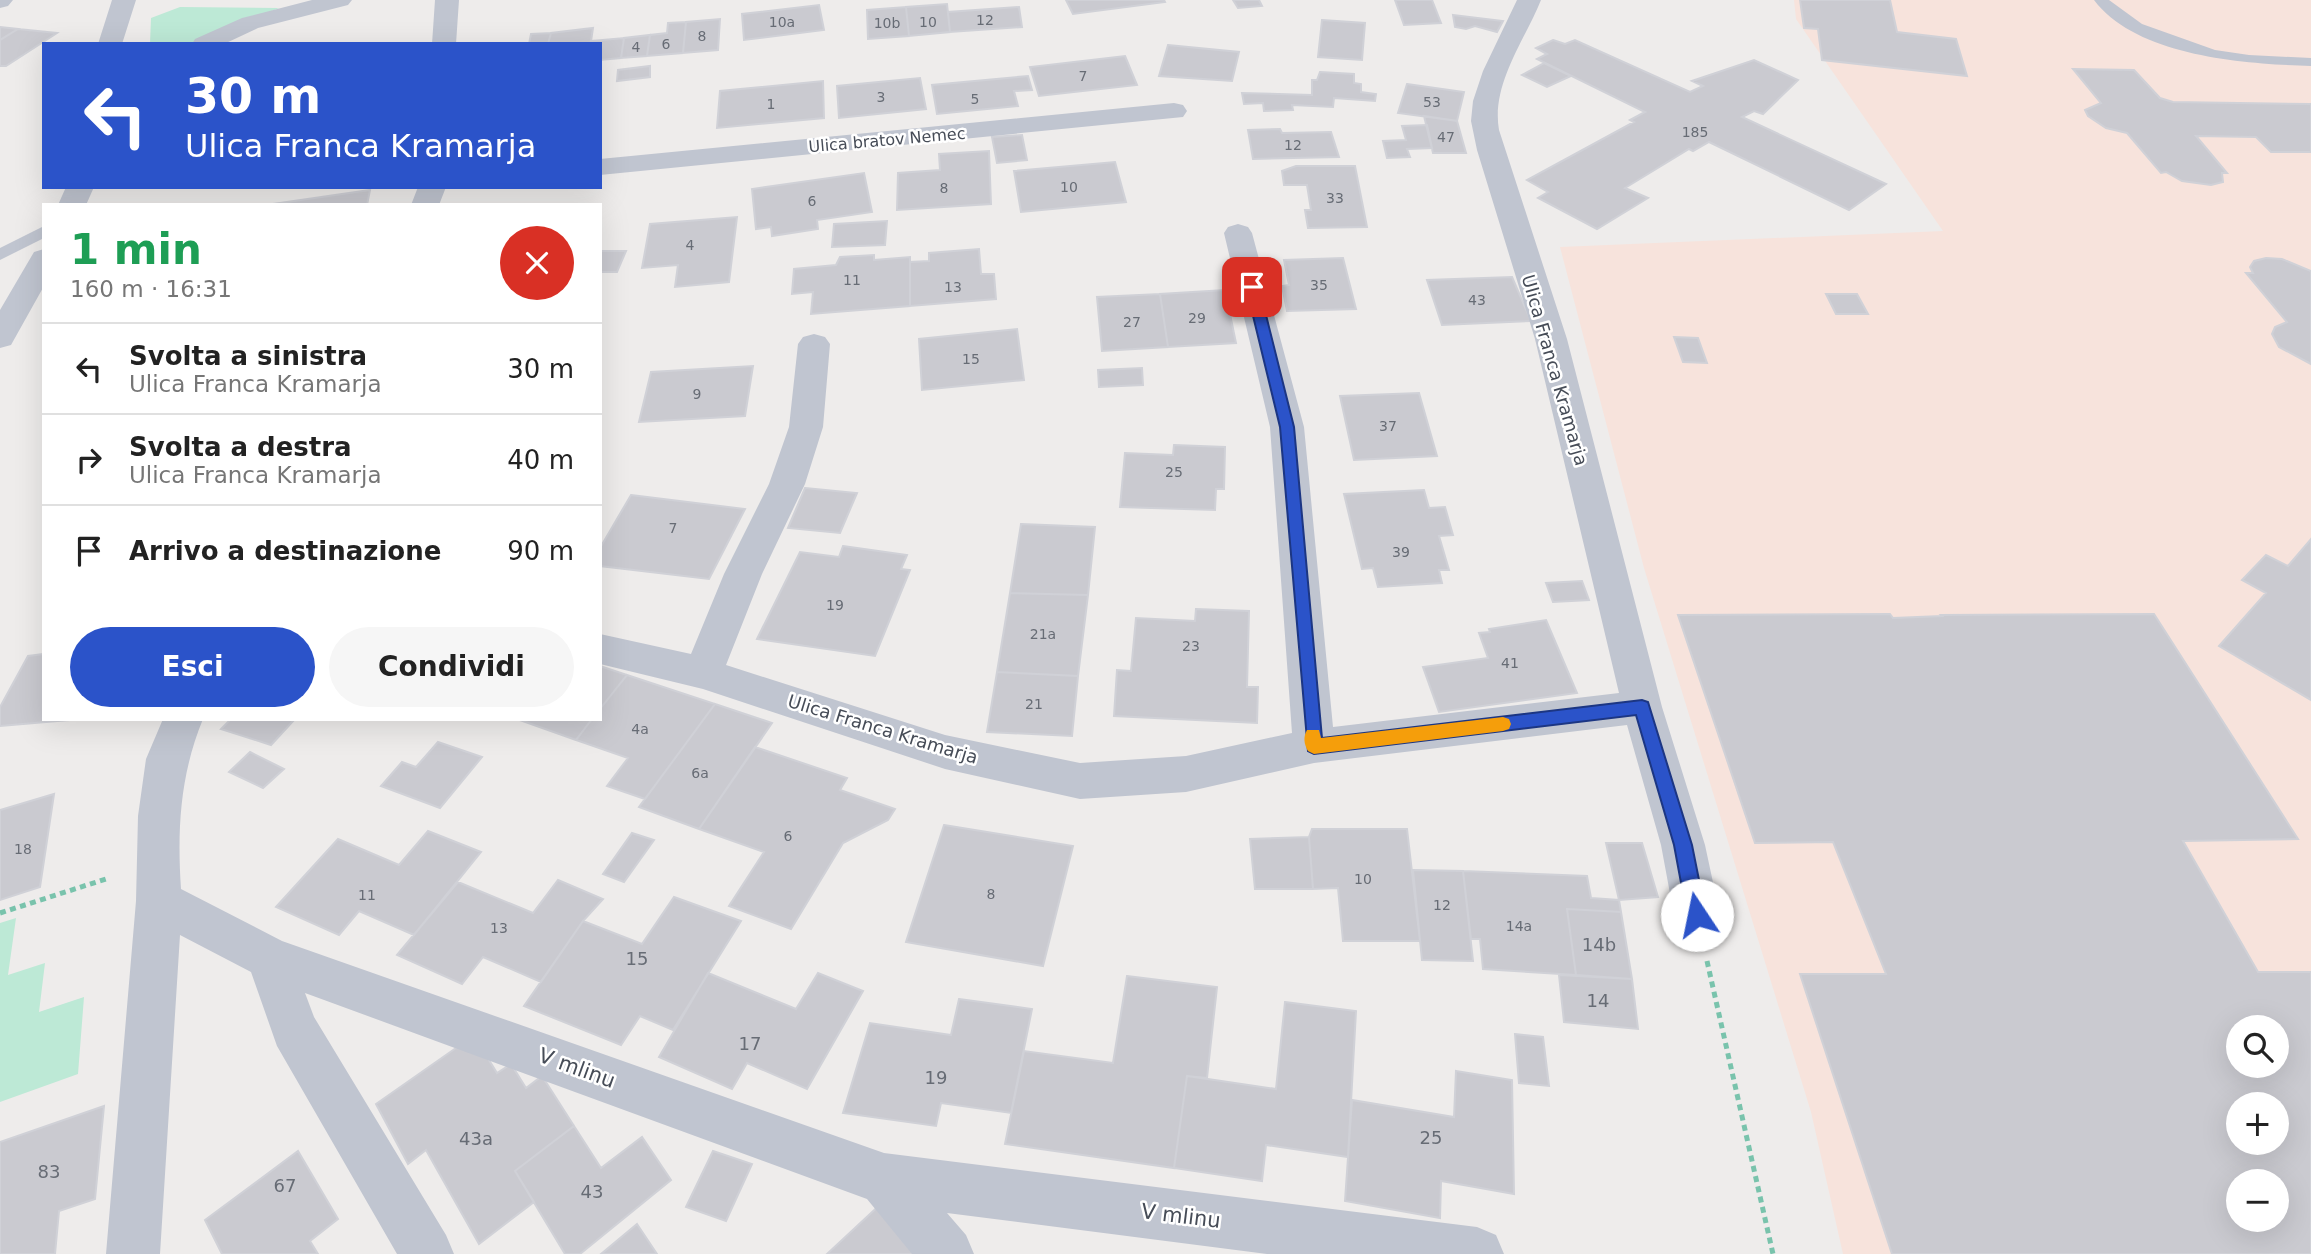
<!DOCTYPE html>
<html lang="it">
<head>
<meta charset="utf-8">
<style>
  :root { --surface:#fff; --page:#f6f6f6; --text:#222; --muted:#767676; --line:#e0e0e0; --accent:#2b53c9 }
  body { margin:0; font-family:"DejaVu Sans",sans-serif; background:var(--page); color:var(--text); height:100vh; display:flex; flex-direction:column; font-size:26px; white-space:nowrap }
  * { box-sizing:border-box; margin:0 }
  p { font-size:23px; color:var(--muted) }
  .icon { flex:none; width:38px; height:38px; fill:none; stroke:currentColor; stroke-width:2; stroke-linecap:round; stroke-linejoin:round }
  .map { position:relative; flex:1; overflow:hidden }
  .drawer { position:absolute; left:42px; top:203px; width:560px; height:518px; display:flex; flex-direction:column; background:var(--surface); border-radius:0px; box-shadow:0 7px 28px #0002 }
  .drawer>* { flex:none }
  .top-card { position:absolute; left:42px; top:42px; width:560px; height:147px; border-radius:0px; box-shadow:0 7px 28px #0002; background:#2b53c9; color:#fff; overflow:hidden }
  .controls { position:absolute; left:2226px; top:1015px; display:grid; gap:14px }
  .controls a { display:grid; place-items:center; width:63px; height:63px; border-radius:50%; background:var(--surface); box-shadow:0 7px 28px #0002; font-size:35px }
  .pin { position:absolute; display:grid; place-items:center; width:60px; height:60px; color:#fff; margin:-30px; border-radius:14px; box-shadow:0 4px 10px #0006 }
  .me { position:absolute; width:77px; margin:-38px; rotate:349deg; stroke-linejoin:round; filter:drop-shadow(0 0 5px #0008) }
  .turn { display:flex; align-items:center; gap:24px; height:147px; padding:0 28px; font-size:32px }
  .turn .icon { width:91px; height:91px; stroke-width:2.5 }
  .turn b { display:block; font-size:49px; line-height:60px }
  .round { display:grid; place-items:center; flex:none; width:74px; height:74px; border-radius:37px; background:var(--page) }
  .headline { display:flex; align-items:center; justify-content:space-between; height:119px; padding:0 28px }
  h1 { font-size:42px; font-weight:700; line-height:52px; color:#1e9e55 }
  .cta { display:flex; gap:14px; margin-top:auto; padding:14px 28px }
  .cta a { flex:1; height:80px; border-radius:42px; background:var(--accent); color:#fff; font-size:28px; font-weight:700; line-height:80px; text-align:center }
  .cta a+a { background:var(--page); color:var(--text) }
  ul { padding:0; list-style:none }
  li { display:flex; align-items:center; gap:21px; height:91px; padding:0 28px; border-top:2px solid var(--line) }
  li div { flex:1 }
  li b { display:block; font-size:26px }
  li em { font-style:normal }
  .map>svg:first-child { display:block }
  .medical { fill:#f7e3dc; fill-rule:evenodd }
  .green { fill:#bde9d6 }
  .building { fill:#cacad0; stroke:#d0d1d7; stroke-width:2; fill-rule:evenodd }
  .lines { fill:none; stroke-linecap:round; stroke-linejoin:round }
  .path { stroke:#79c3ac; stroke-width:5; stroke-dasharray:6 4.5; stroke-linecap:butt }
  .service { fill:#c0c5d0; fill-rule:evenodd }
  .minor { fill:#c0c5d0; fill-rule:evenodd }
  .tertiary { fill:#c0c5d0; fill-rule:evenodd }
  .route { fill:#2b53c9; stroke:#1c3683; stroke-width:2 }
  .slow { fill:#f59e0b }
  .labels { text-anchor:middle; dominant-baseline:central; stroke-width:5; stroke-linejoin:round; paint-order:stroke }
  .number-label { font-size:14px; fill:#676c75 }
  .far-street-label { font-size:16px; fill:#464c57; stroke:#fff }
  .street-label { font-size:18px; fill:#464c57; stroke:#fff }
  .near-number-label { font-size:18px; fill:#676c75 }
  .near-street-label { font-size:21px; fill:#464c57; stroke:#fff }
</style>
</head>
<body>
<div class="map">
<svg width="2311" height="1254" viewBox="0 0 2311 1254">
  <rect width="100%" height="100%" fill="#eeeceb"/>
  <path class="medical" d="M1794,0H2311V1254H1843L1811,1112L1644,568L1560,247L1943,231L1796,19ZM2238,1027H2277V1066H2238ZM2238,1104H2277V1143H2238ZM2238,1181H2277V1220H2238Z"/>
  <path class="green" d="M180,7L279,8L194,44H150L151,18Z
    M16,918L8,975L45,963L39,1012L84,997L78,1074L0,1102V923Z"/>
  <path class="building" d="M1066,0H1164L1165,2L1073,14Z
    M1233,0H1259L1262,6L1238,8Z
    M1395,0H1432L1441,23L1404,25Z
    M1800,0H1890L1897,32L1956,39L1967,76L1822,60L1818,29L1804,28Z
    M947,4L950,32L909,36L906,7Z
    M819,5L824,30L744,40L742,14Z
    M906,7L909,36L868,39L867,10Z
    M1019,7L1022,27L950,32L948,12Z
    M1453,15L1503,21L1497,32L1475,26L1466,29L1455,27Z
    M720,19L718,50L683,53L686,22Z
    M1322,20L1365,23L1362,60L1318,57Z
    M686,22L683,53L647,56L650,35L667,33L668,23Z
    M0,27L18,29L0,40Z
    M593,28L591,41L624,38L621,58L600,60V44H548L551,33Z
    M18,29L57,33L6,66H0V40Z
    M551,33L548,44H529L531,34Z
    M650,35L647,56L621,58L624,38Z
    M1553,40L1565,44L1575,40L1690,92L1703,86L1692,81L1754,60L1798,80L1763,114L1754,111L1742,117L1886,184L1849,210L1709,142L1693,151L1689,149L1625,188L1648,198L1597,229L1538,198L1548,192L1527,180L1634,122L1630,120L1645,112L1537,59L1547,54L1536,48Z
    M1168,45L1239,52L1232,81L1159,76Z
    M1125,56L1137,85L1039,96L1030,67Z
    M1544,63L1571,76L1547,87L1522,75Z
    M650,66V77L617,81L618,70Z
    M2073,69L2134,70L2160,98L2173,102L2311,104V152H2271L2256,137L2196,136L2227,173H2222L2223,182L2211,185L2182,181L2166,172L2161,173L2127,133L2106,128L2088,116L2085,110L2101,103Z
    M1320,72L1354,74V83L1361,84V92L1376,94L1375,101L1334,98L1333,107L1292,105L1293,110L1264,111L1263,103L1244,104L1242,93L1312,95V80H1317Z
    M1028,76L1032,90L1014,91L1018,106L937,114L932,85Z
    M920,78L926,109L839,118L837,86Z
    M823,81L824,118L717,128L720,91Z
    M1407,84L1464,92L1457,121L1398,113Z
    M1424,116L1457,121L1466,153H1433Z
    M1427,125L1432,148L1407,149L1410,157L1387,158L1383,141L1406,140L1402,126Z
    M1280,129L1282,133L1331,132L1339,157L1253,159L1248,130Z
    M1022,135L1027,160L997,163L992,137Z
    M989,151L991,204L897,210L898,173L940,170L939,154Z
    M1115,162L1126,202L1021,212L1014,171Z
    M1296,166H1355L1367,227L1308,228L1305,210H1311L1307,185H1284L1282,171Z
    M864,173L872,212L817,220L818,229L772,236L771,227L756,229L752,189Z
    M370,190L367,205H266Z
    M737,217L729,282L675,287L678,265L642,268L650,224Z
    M887,221L885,245L832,247L834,224Z
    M979,249L981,274H994L996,299L910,306V262L929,261V253Z
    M600,251H626L617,272H600Z
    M874,255V260L910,257V306L811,314L813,292L792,294L794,269L836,265L840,257Z
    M1343,258L1356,309L1287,311L1282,286L1289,285L1284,260Z
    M2266,258L2282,259L2311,271V364L2279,347L2272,334L2275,327L2287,322L2246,273H2253L2250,267L2254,261Z
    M1512,277L1531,321L1442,325L1427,280Z
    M1225,290L1236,343L1168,347L1160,294Z
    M1160,294L1168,347L1102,351L1097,297Z
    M1826,294H1857L1868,314H1836Z
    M1017,329L1024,380L922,390L919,339Z
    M1674,337L1698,338L1707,363L1683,362Z
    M753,366L745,416L639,422L651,372Z
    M1142,368L1143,385L1099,387L1098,370Z
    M1419,393L1437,456L1354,460L1340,396Z
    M1174,445L1225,447L1224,489H1216L1215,510L1120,507L1125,453L1173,455Z
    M805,488L857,493L840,533L788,528Z
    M1424,490L1429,508L1445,507L1453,535L1439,536L1449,570H1439L1442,583L1378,587L1373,568L1362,569L1344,494Z
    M631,495L745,509L709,579L600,566V548Z
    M1021,524L1095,527L1088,595L1010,593Z
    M2311,539V700L2219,646L2266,593L2242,580L2266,555L2288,566Z
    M843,546L907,555L901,569L910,570L875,656L757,639L800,552L839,557Z
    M1582,581L1589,600L1553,602L1546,583Z
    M1010,593L1088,595L1078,676L997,672Z
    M1196,609L1249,611L1247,687H1258L1257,723L1114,716L1117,670L1131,671L1136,618L1195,621Z
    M1890,614L1893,618L1942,616L1941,615L2154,614L2298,839L2183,841L2258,972H2311V1254H1892L1800,974H1886L1833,842L1755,843L1678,615ZM2238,1027H2277V1066H2238ZM2238,1104H2277V1143H2238ZM2238,1181H2277V1220H2238Z
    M1546,620L1577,693L1439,712L1423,667L1488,658L1479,633L1490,632L1489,629Z
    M44,654V719H81L0,726V707L28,656Z
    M600,666L627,675L600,709Z
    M997,672L1078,676L1072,736L987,732Z
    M627,675L715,704L645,799L607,786L628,758L576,740L592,719H600V709Z
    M715,704L772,723L699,829L639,807Z
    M231,719H295L271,745L221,729Z
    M517,719H592L576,740Z
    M438,742L482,757L440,808L381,786L402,762L416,767Z
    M755,747L847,778L840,790L895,809L888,820L843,843L791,929L729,906L764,852L699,829Z
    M250,752L284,769L263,788L229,772Z
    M54,794L40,887L0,900V810Z
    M944,825L1073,846L1043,966L906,942Z
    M1312,829H1407L1420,941H1343L1338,888L1313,889L1309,837Z
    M428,831L481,852L414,935L359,911L339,935L276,907L338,839L399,865Z
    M632,833L654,840L624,882L603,874Z
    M1309,837L1313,889H1255L1250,839Z
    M1606,843H1642L1658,897L1619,900Z
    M1413,870L1463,871L1473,961L1422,960Z
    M1463,871L1587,876L1591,898L1619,900L1621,912L1567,909L1576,975L1483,969L1480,939H1471Z
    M558,880L603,899L583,921L541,982L483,957L462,984L397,955L458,882L533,913Z
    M674,897L741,921L673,1030L640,1016L621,1045L524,1006L583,921L642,944Z
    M1567,909L1621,912L1632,979L1576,975Z
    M708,973L796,1009L818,973L863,991L807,1089L747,1063L732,1089L659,1057Z
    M1559,975L1632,979L1638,1029L1564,1022Z
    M1127,976L1217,987L1207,1078L1187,1076L1174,1168L1005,1144L1024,1051L1113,1063Z
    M959,999L1032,1009L1011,1113L941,1103L936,1126L843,1113L870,1023L951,1035Z
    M1285,1002L1356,1011L1348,1157L1266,1145L1262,1181L1174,1168L1187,1076L1276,1089Z
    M1515,1034L1543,1037L1549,1086L1519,1083Z
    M456,1048L484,1052L497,1073L511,1064L526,1088L542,1076L574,1126L515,1171L534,1202L479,1244L426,1150L408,1164L376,1104Z
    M1456,1071L1512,1080L1514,1194L1441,1181L1440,1218L1345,1201L1352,1100L1454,1117Z
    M104,1106L95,1199L59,1211L55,1254H0V1142Z
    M574,1126L601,1168L642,1137L671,1180L580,1254H565L515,1171Z
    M298,1151L338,1219L310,1241L318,1254H222L205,1220Z
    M713,1151L752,1164L726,1221L686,1207Z
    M884,1201L927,1254H827Z
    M637,1224L657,1254H601Z"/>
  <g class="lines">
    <path class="path" d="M0,913L109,878
      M1707,961L1773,1254"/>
    <path class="service" d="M2094,0H2109L2142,24L2215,50L2249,55L2311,58V66C2246,64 2137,57 2094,0Z
      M44,226V238L0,260V248Z"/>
    <path class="minor" d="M0,0H13L8,6L0,8Z
      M435,0H459L456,44H432Z
      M1517,0H1541C1525,40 1491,84 1499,130L1567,339L1662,707L1705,845L1720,915L1713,930L1697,936L1681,930L1674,915L1661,845L1627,725L1314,763L1186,792L1080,799L945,769L703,689L600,664V634L691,654L724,574L769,484L789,427L798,344L803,337L814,334L825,337L830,344L823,427L805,484L762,574L726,665L945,735L1080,763L1186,756L1292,733L1270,427L1224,233L1228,227L1238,224L1248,227L1252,233L1304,427L1333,727L1619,693L1535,339L1477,150L1471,121L1473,101L1483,71Z
      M1174,103L1183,105L1187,111L1183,117L600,175V159Z
      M418,187H446L439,205H411Z
      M163,719H203C180,775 177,829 181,889L282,941L884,1153L1477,1227L1496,1235L1504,1254H1267L947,1213L966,1235L974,1254H912L867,1199L305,993L314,1017L446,1235L454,1254H397L277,1046L251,972L180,935L160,1254H106L136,901L138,816L146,759Z"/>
    <path class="tertiary" d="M112,0H136L122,44H98Z
      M312,0H352L348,5L258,28L224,44H192L195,39L242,18Z
      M66,187H94L86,205H58Z
      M44,249V286L11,345L0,348V310L34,252Z"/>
  </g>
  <path class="route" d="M1252,283L1259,287L1294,427L1322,738L1642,700L1648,702L1692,845L1706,915L1703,922L1697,924L1690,922L1687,915L1674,845L1636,715L1314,754L1308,751L1280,427L1246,287Z"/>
  <path class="slow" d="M1503,717L1509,719L1511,724L1509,729L1503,731L1314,754L1308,751C1304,744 1303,737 1307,730H1319L1321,738Z"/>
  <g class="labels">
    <g class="number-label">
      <text x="985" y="20">12</text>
      <text x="782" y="22">10a</text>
      <text x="928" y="22">10</text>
      <text x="887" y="23">10b</text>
      <text x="702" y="36">8</text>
      <text x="666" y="44">6</text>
      <text x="636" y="47">4</text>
      <text x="1083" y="76">7</text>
      <text x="881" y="97">3</text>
      <text x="975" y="99">5</text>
      <text x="1432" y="102">53</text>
      <text x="771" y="104">1</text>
      <text x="1695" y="132">185</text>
      <text x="1446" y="137">47</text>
      <text x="1293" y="145">12</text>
      <text x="1069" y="187">10</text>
      <text x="944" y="188">8</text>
      <text x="1335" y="198">33</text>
      <text x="812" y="201">6</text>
      <text x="690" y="245">4</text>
      <text x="852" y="280">11</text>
      <text x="1319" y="285">35</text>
      <text x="953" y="287">13</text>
      <text x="1477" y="300">43</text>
      <text x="1197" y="318">29</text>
      <text x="1132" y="322">27</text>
      <text x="971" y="359">15</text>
      <text x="697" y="394">9</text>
      <text x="1388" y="426">37</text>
      <text x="1174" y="472">25</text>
      <text x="673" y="528">7</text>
      <text x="1401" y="552">39</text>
      <text x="835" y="605">19</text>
      <text x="1043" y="634">21a</text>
      <text x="1191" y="646">23</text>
      <text x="1510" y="663">41</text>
      <text x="1034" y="704">21</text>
      <text x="640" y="729">4a</text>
      <text x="700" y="773">6a</text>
      <text x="788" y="836">6</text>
      <text x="23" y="849">18</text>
      <text x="1363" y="879">10</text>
      <text x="991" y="894">8</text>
      <text x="367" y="895">11</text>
      <text x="1442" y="905">12</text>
      <text x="1519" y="926">14a</text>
      <text x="499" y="928">13</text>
    </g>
    <g class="far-street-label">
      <text transform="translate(887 140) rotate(-5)">Ulica bratov Nemec</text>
    </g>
    <g class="street-label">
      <text transform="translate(1555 370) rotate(74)">Ulica Franca Kramarja</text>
      <text transform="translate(883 729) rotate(17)">Ulica Franca Kramarja</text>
    </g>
    <g class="near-number-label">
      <text x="1599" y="944">14b</text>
      <text x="637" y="958">15</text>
      <text x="1598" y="1000">14</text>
      <text x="750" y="1043">17</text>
      <text x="936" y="1077">19</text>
      <text x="1431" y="1137">25</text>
      <text x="476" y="1138">43a</text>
      <text x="49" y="1171">83</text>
      <text x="285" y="1185">67</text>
      <text x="592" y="1191">43</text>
    </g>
    <g class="near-street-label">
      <text transform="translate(577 1068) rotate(20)">V mlinu</text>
      <text transform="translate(1181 1216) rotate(7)">V mlinu</text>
    </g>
  </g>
</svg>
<div class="controls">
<a><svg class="icon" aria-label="search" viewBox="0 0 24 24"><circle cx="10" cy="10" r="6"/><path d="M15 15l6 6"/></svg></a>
<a>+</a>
<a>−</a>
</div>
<div class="pin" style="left:1252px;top:287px;background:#d93025"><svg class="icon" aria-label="arrive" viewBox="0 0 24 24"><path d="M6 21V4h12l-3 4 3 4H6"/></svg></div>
<svg class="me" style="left:1697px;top:915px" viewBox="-20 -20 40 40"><circle r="19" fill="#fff"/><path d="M0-13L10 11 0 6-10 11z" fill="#2b53c9"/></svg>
<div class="top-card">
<div class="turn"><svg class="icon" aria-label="left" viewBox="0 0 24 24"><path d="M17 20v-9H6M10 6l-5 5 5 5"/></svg><div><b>30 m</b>Ulica Franca Kramarja</div></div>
</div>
<section class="drawer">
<div class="headline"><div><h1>1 min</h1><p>160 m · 16:31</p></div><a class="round" style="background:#d93025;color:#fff"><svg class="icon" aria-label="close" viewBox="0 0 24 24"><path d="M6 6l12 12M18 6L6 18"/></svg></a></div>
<ul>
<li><svg class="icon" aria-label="left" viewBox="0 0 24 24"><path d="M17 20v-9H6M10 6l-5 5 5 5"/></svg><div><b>Svolta a sinistra</b><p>Ulica Franca Kramarja</p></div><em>30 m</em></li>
<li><svg class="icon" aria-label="right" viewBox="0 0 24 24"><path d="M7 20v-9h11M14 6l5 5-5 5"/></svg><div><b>Svolta a destra</b><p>Ulica Franca Kramarja</p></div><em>40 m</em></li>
<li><svg class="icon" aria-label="arrive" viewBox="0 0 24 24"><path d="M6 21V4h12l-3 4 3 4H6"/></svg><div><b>Arrivo a destinazione</b></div><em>90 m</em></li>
</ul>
<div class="cta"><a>Esci</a><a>Condividi</a></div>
</section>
</div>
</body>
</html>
